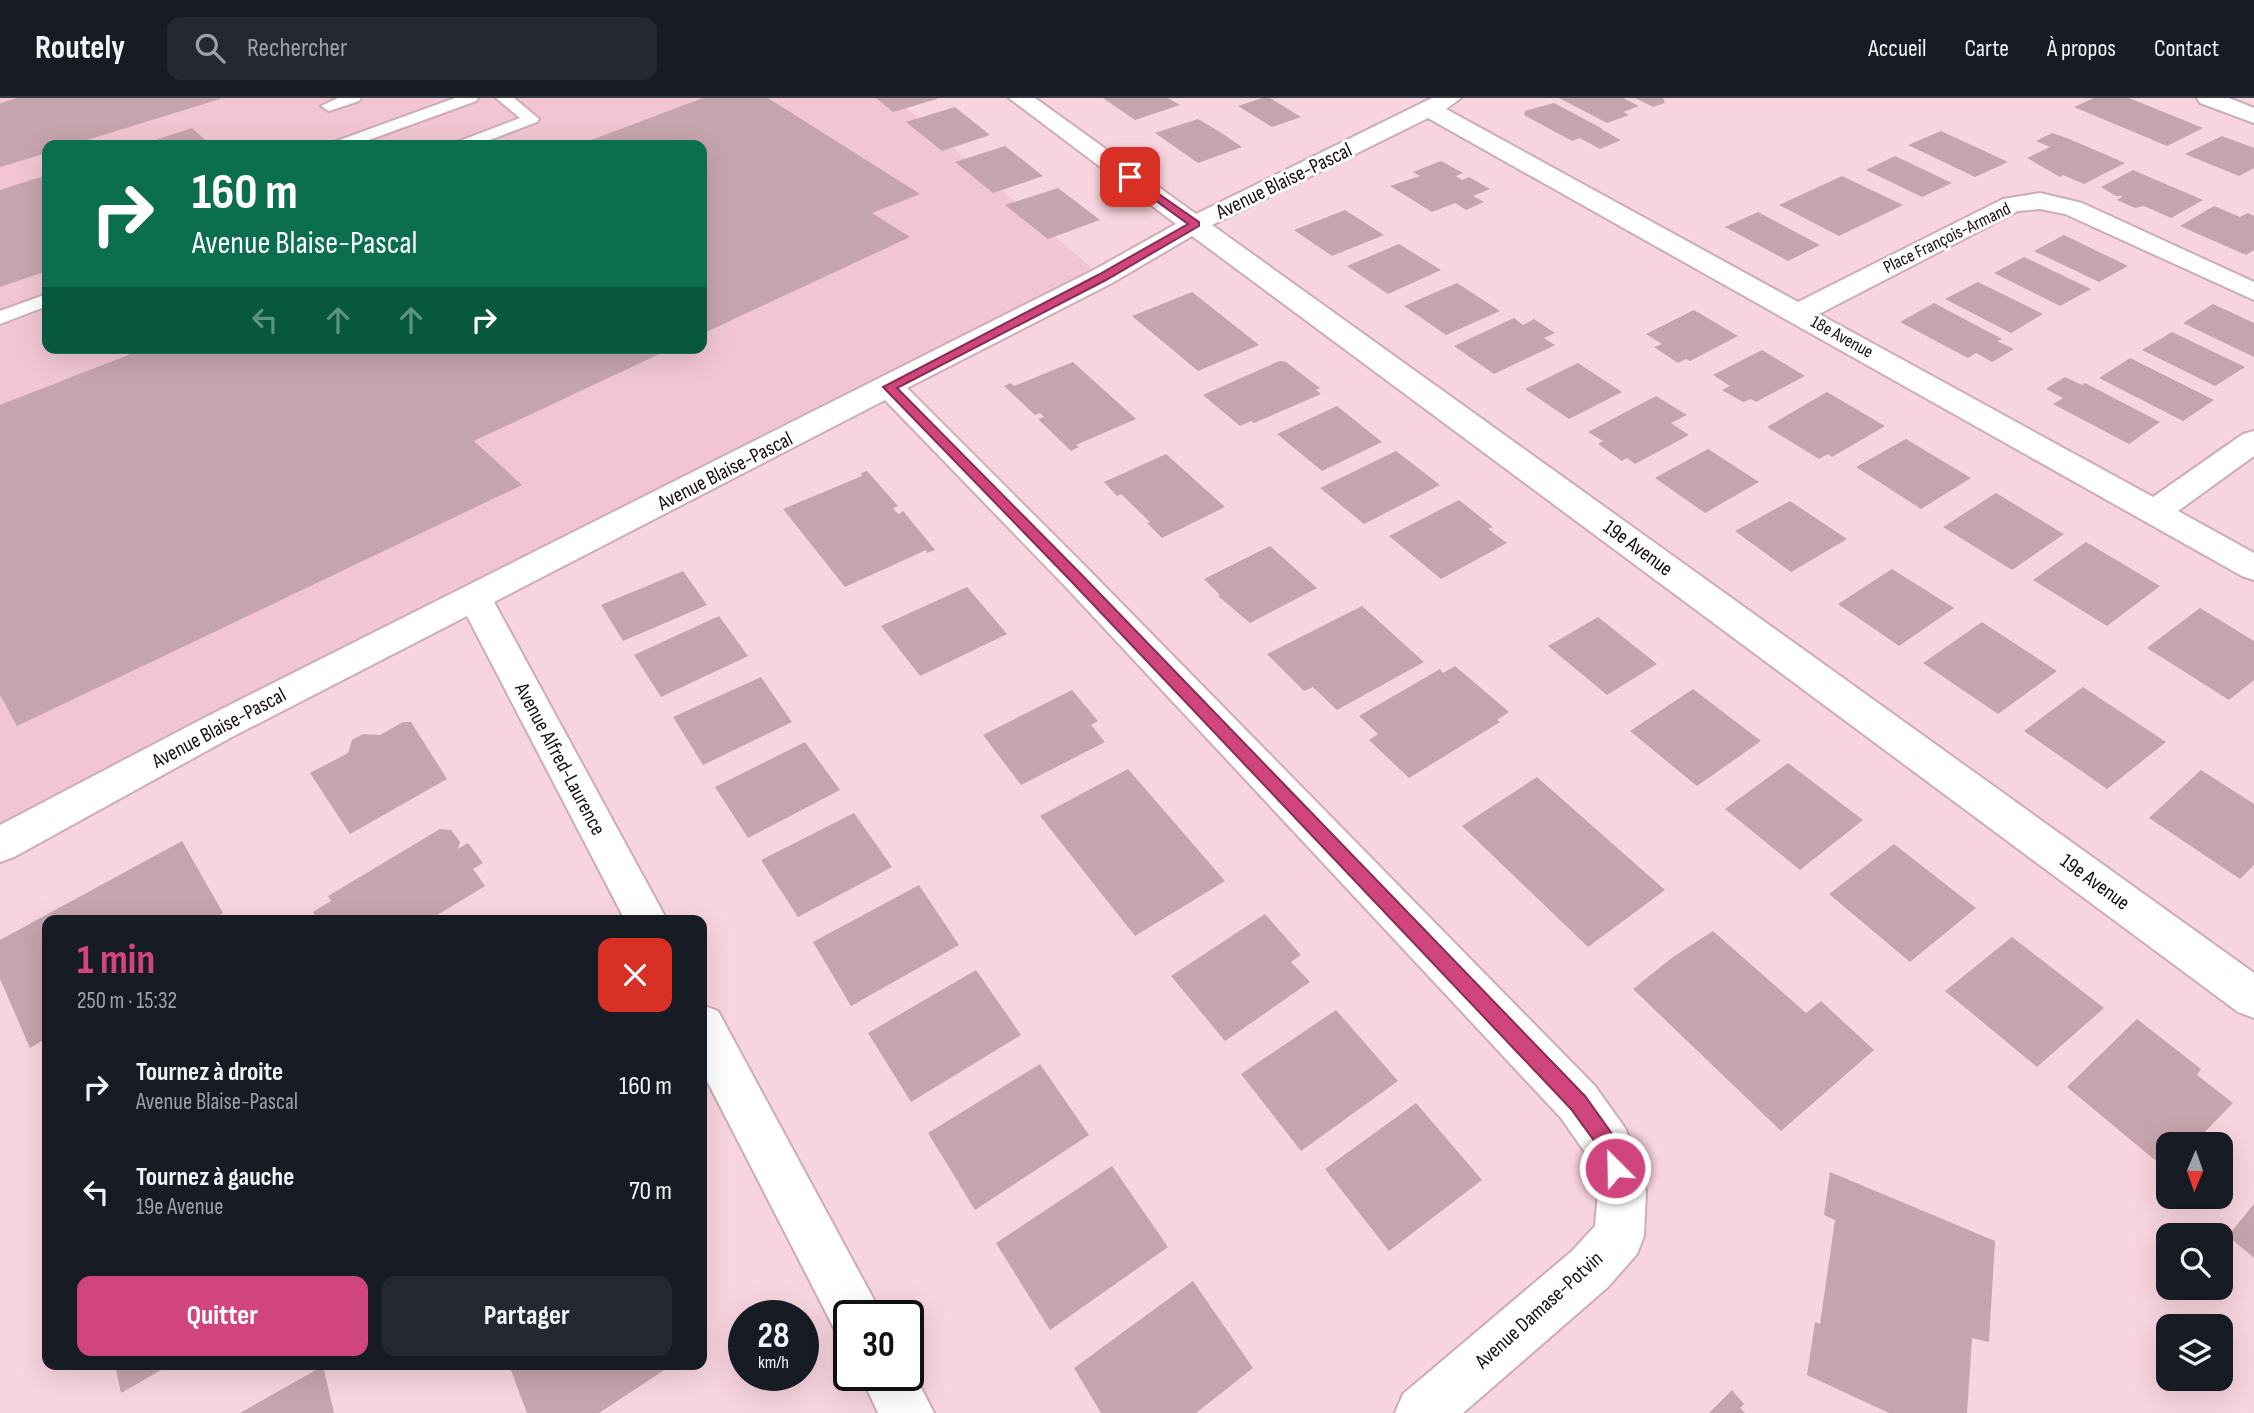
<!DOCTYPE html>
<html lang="fr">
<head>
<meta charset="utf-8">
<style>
  :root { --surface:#171b24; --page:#242831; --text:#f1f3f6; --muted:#9ea1a6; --line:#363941; --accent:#d0457d }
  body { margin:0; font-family:"Sofia Sans Condensed",sans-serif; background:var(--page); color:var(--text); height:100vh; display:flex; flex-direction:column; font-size:26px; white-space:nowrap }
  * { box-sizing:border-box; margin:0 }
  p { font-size:23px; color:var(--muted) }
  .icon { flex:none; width:38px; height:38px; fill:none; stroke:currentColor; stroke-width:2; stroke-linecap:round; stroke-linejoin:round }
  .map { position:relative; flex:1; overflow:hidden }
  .panel { position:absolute; left:42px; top:817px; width:665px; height:455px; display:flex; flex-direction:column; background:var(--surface); border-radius:14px; box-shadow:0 7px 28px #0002 }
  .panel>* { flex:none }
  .top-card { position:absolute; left:42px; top:42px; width:665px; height:214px; border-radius:14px; box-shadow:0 7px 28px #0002; background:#0b6e4f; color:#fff; overflow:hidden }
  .needle { width:46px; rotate:182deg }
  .controls { position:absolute; left:2156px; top:1034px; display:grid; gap:14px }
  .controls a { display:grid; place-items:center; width:77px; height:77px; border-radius:14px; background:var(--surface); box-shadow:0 7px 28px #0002; font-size:35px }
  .speed { position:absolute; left:728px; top:1202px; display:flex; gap:14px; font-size:35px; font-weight:700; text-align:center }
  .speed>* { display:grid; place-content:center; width:91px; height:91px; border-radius:50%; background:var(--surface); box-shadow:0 7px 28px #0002; line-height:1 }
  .speed small { font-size:18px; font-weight:400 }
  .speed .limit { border:4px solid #111; border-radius:10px; background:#fff; color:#111 }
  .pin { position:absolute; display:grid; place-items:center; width:60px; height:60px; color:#fff; margin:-30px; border-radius:14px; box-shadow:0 4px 10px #0006 }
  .me { position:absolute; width:77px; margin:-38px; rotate:337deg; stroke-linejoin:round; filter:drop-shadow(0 0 5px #0008) }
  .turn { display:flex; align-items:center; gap:24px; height:147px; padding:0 35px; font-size:32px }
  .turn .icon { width:91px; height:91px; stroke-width:2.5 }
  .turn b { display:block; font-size:49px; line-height:60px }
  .lanes { display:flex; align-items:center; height:66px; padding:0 35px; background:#0003; justify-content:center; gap:35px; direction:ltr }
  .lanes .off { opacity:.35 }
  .round { display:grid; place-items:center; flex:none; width:74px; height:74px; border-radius:14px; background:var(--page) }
  .headline { display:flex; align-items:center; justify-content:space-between; height:119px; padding:0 35px }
  h1 { font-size:42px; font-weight:700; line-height:52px; color:var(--accent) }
  .action { display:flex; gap:14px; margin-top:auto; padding:14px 35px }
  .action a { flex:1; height:80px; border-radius:14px; background:var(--accent); color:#fff; font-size:28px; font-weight:700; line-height:80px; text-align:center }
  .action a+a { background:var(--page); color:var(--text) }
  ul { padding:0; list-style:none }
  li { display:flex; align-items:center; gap:21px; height:105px; padding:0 35px }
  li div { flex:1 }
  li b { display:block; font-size:26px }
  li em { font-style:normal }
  header { display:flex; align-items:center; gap:42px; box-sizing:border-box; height:98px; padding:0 35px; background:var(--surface); border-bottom:2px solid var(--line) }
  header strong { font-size:33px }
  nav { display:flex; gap:38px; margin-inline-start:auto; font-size:24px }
  .search { width:490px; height:63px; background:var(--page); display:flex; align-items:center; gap:18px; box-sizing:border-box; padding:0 24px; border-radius:14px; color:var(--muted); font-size:26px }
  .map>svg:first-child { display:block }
  .built { fill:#f1c6d2; fill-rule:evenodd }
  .building { fill:#c6a4ad }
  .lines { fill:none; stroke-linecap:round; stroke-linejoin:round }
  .service-casing { stroke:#ceacb6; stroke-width:4 }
  .minor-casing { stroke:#ceacb6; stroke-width:4 }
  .service { fill:#fff; fill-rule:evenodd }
  .minor { fill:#fff; fill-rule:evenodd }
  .route { fill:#d0457d; stroke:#872d51; stroke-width:2 }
  .labels { text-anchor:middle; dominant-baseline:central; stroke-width:6; stroke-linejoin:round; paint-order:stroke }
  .far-street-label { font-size:18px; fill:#190e11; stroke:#fff }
  .street-label { font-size:21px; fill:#190e11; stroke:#fff }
</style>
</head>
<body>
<header>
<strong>Routely</strong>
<div class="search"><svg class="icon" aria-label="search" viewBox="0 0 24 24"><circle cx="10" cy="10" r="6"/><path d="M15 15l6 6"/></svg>Rechercher</div>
<nav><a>Accueil</a><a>Carte</a><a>À propos</a><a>Contact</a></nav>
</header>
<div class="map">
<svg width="2254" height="1315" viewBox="0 0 2254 1315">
  <rect width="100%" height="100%" fill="#f8d4de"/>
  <path class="built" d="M0,0H895L1102,179L0,754ZM47,47H702V250H47Z"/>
  <path class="building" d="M18,0H220V1L71,47H47V55L0,69V5Z
    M703,0H768L920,96L872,115L910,139L702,236V47H578Z
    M876,0H937V1L893,14Z
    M1103,0H1168L1180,7L1135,22Z
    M1262,0H1270L1301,19L1272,29L1238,8Z
    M1559,0H1623L1639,8L1623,14L1629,17L1607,25Z
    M1635,0H1663L1665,5L1653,9Z
    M2094,0H2129L2203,30L2167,48L2074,9Z
    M1554,5L1603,31H1601L1621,42L1600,51L1580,40L1572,43L1524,17L1525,13Z
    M955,9L990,37L942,53L906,24Z
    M1198,21L1220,34L1242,49L1198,65L1155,35Z
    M192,30L211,47H140Z
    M1941,33L2008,64L1975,79L1908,47Z
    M2052,35L2067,40L2125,65L2084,86L2063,77L2060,79L2027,60L2050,49L2036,43Z
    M2222,38L2254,50V70L2239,78L2185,56Z
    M1005,48L1043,78L993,95L955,64Z
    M1895,58L1952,85L1922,99L1866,72Z
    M1441,63L1463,75L1456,78L1462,82L1469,79L1490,91L1473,98L1484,104L1466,112L1455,105L1432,114L1390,88L1420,78L1413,74Z
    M2133,72L2203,102L2171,120L2144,108L2135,110L2117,102L2123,98H2116L2101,89Z
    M47,77V173L0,189V92Z
    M1842,78L1903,107L1839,138L1779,107Z
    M1058,90L1100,122L1048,141L1005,107Z
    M2214,108L2240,119L2248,115L2254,118V152L2246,157L2180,128Z
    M1345,112L1384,137L1332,158L1294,132Z
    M1758,114L1820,147L1788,163L1725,129Z
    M2064,137L2128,168L2099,184L2034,153Z
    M1399,146L1441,172L1388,196L1347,168Z
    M2024,159L2091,191L2060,208L1994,175Z
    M1978,184L2043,216L2011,235L1945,201Z
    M1457,185L1500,213L1446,237L1404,208Z
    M1192,194L1225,220L1259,247L1198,273L1132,218Z
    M1934,205L2002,241L1997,243L2014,251L1992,264L1976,255L1968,260L1900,224Z
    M2213,206L2254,225V259L2183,225Z
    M1694,212L1738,238L1690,263L1686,261L1678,265L1654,249L1662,246L1646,236Z
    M1514,220L1523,227L1534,221L1555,235L1544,240L1555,247L1494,276L1454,248Z
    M2172,234L2245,269L2215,288L2142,252Z
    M146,250H672L474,343L522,387L17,628L0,597V307Z
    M1762,252L1805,278L1756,304L1751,301L1743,304L1722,292L1730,288L1713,277Z
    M2130,260L2214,302L2183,323L2099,280Z
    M1279,263L1286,264L1320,290L1316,292L1321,296L1254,325L1251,323L1240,328L1203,297Z
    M1073,264L1136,321L1076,347L1079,349L1071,353L1038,321L1044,319L1040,315L1035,317L1004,288L1011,285L1014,288Z
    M1578,265L1622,294L1569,321L1525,291Z
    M2065,279L2082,287L2085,285L2160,324L2129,346L2053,306L2063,300L2046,291Z
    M1827,294L1885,328L1832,359L1828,356L1819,361L1767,329Z
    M1656,298L1687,317L1671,325L1689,337L1635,366L1627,360L1622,363L1598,346L1603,343L1588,334Z
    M1337,308L1382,344L1322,373L1277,336Z
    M1906,341L1971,380L1921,411L1856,369Z
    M1708,351L1759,384L1705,415L1655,380Z
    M1396,353L1440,387L1364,426L1320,390Z
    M1166,356L1225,409L1162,440L1147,425L1150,424L1121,396L1117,398L1104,384Z
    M867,373L898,408L893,410L896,414L899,416L903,413L935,452L927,455L926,452L845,489L783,411L862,378L861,375Z
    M1996,395L2064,436L2012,472L1943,429Z
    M1459,402L1493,429L1488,431L1507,445L1441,481L1389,438Z
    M1790,403L1847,441L1791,474L1735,433Z
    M2086,444L2160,488L2107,528L2033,482Z
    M1270,448L1317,490L1250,525L1218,498L1220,497L1204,481Z
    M1892,471L1954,510L1899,548L1838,506Z
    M683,473L707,507L623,543L601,507Z
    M967,489L1007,536L920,578L881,528Z
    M1362,508L1424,564L1337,612L1313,589L1304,593L1267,556Z
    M2200,510L2254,543V582L2229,602L2147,550Z
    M719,518L748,558L661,599L634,557Z
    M1598,519L1657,566L1607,597L1548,548Z
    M1982,524L2057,573L1998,616L1923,565Z
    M1455,568L1509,614L1497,622L1500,624L1409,680L1369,642L1378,636L1359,618L1440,571L1443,575Z
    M761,579L792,624L703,667L673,619Z
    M2083,589L2166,644L2107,691L2024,633Z
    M1693,591L1761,643L1697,688L1630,633Z
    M1072,592L1098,623L1091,627L1105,644L1021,687L983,637Z
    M403,624H411L447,681L350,736L310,675L348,655L352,642L363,636L380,637Z
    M805,644L840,692L748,740L715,689Z
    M1788,665L1863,722L1800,772L1725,711Z
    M1128,671L1225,783L1135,838L1040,718Z
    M2201,672L2254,706V767L2240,781L2149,720Z
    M1537,679L1665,792L1588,849L1462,728Z
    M854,715L892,769L798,819L761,762Z
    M440,731L451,732L460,744L458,751L468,745L483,765L473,771L485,788L429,822H318L313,814L331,803L328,798Z
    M182,743L223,815L210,822H47V940L30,950L0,881V842Z
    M1894,746L1976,810L1910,864L1829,796Z
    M919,787L959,847L851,908L813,844Z
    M1265,816L1301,857L1291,864L1310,884L1225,943L1171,878Z
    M1713,833L1806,915L1821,903L1874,952L1781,1033L1633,891L1673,859Z
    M2012,839L2104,910L2037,969L1945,893Z
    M976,872L1021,937L911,1004L868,935Z
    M1336,912L1398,983L1301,1053L1241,976Z
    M2137,921L2201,971L2197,977L2233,1005L2193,1046H2168V1073L2067,989Z
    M1040,966L1089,1037L975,1112L928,1035Z
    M1416,1005L1482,1082L1389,1153L1325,1071Z
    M1112,1068L1168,1149L1050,1232L996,1145Z
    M1830,1074L1995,1143L1989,1244L1972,1240L1967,1315H1889L1807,1277L1815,1224L1820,1226L1835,1122L1824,1117Z
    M2254,1106V1160L2228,1138Z
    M1193,1183L1253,1270L1196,1315H1101L1074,1270Z
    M115,1267H170L121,1295Z
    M509,1267H672L599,1315H527Z
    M323,1268L334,1315H240Z
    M1732,1292L1744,1306L1740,1310L1745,1315H1709Z"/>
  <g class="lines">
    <defs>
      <path id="service" d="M338,0H361L359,3L329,13L321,8Z
        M455,0H478L476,3L355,47H332L334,44Z
        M496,0H514L539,21L537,24L477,47H455L457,44L520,20Z
        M47,196V208L0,226V213Z"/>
      <path id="minor" d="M1009,0H1035L1196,116L1432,0H1461L1446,11L1798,204L2003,101L2040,95L2082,105L2254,184V202L2065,116L2040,111L2018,113L1819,216L2153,399L2243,336L2254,333V358L2178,413L2254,455V482L2242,478L1428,20L1212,127L2254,875V920L2238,914L1192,138L1112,185L907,290L1087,470L1595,988L1625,1030L1632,1046L1646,1093L1644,1138L1637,1156L1608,1189L1463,1315H1395L1403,1296L1572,1153L1595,1128L1598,1093L1587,1057L1561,1020L1063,486L885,302L494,504L667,822H625L467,518L230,640L14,759L0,764V727L204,620L1092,173L1176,126Z
        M2197,0H2229L2254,10V25L2200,5Z
        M702,907L718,913L873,1200L881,1218H849V1241L837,1236L702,973Z
        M908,1264L934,1315H878L861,1278H908Z"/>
    </defs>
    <use href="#service" class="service-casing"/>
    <use href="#minor" class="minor-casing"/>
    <use href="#service" class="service"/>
    <use href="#minor" class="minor"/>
  </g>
  <path class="route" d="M1130,76L1199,124V128L1106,182L897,290L1080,475L1585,998L1615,1040L1625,1070L1622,1077L1615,1080L1608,1077L1600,1051L1571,1011L1070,482L883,289L1098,177L1188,126L1126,81L1125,79Z"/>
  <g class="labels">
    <g class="far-street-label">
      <text transform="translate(1947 140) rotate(-26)">Place François-Armand</text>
      <text transform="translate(1842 239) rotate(29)">18e Avenue</text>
    </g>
    <g class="street-label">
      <text transform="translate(1284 83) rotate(-26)">Avenue Blaise-Pascal</text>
      <text transform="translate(725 373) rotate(-27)">Avenue Blaise-Pascal</text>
      <text transform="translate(1638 450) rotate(36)">19e Avenue</text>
      <text transform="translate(219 630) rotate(-28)">Avenue Blaise-Pascal</text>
      <text transform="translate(560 661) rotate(62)">Avenue Alfred-Laurence</text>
      <text transform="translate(2095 784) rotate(36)">19e Avenue</text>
      <text transform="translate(1539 1212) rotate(-42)">Avenue Damase-Potvin</text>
    </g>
  </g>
</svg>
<div class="controls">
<a><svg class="needle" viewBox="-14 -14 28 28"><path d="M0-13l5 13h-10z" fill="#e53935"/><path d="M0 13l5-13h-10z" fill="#9ea1a6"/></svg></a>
<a><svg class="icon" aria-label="search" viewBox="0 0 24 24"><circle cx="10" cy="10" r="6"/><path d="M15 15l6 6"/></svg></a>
<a><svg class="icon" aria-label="layers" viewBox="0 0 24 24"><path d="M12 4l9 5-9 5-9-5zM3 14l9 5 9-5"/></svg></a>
</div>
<div class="speed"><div>28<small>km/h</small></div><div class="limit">30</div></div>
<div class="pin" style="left:1130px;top:79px;background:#d93025"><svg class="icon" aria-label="arrive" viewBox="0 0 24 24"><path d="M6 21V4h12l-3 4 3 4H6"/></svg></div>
<svg class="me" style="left:1615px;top:1070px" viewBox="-20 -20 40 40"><circle r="17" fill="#d0457d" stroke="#fff" stroke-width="3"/><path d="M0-11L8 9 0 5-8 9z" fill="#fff"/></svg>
<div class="top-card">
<div class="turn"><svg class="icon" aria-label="right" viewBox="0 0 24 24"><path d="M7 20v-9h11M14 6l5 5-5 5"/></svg><div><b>160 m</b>Avenue Blaise-Pascal</div></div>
<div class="lanes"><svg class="icon off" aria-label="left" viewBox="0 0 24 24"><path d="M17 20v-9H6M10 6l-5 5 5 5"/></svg><svg class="icon off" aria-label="ahead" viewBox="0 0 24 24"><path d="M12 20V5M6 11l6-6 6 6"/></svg><svg class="icon off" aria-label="ahead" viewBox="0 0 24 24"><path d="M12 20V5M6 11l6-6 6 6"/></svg><svg class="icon" aria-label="right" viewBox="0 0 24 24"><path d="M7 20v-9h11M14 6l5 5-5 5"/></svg></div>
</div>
<section class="panel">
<div class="headline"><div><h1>1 min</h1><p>250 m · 15:32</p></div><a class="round" style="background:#d93025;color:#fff"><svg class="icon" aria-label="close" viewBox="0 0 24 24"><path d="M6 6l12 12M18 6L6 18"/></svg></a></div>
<ul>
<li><svg class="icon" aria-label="right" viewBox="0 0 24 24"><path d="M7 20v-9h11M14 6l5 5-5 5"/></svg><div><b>Tournez à droite</b><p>Avenue Blaise-Pascal</p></div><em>160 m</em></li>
<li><svg class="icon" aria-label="left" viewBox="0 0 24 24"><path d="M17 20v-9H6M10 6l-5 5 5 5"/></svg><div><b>Tournez à gauche</b><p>19e Avenue</p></div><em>70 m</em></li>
</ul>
<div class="action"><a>Quitter</a><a>Partager</a></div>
</section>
</div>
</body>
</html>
